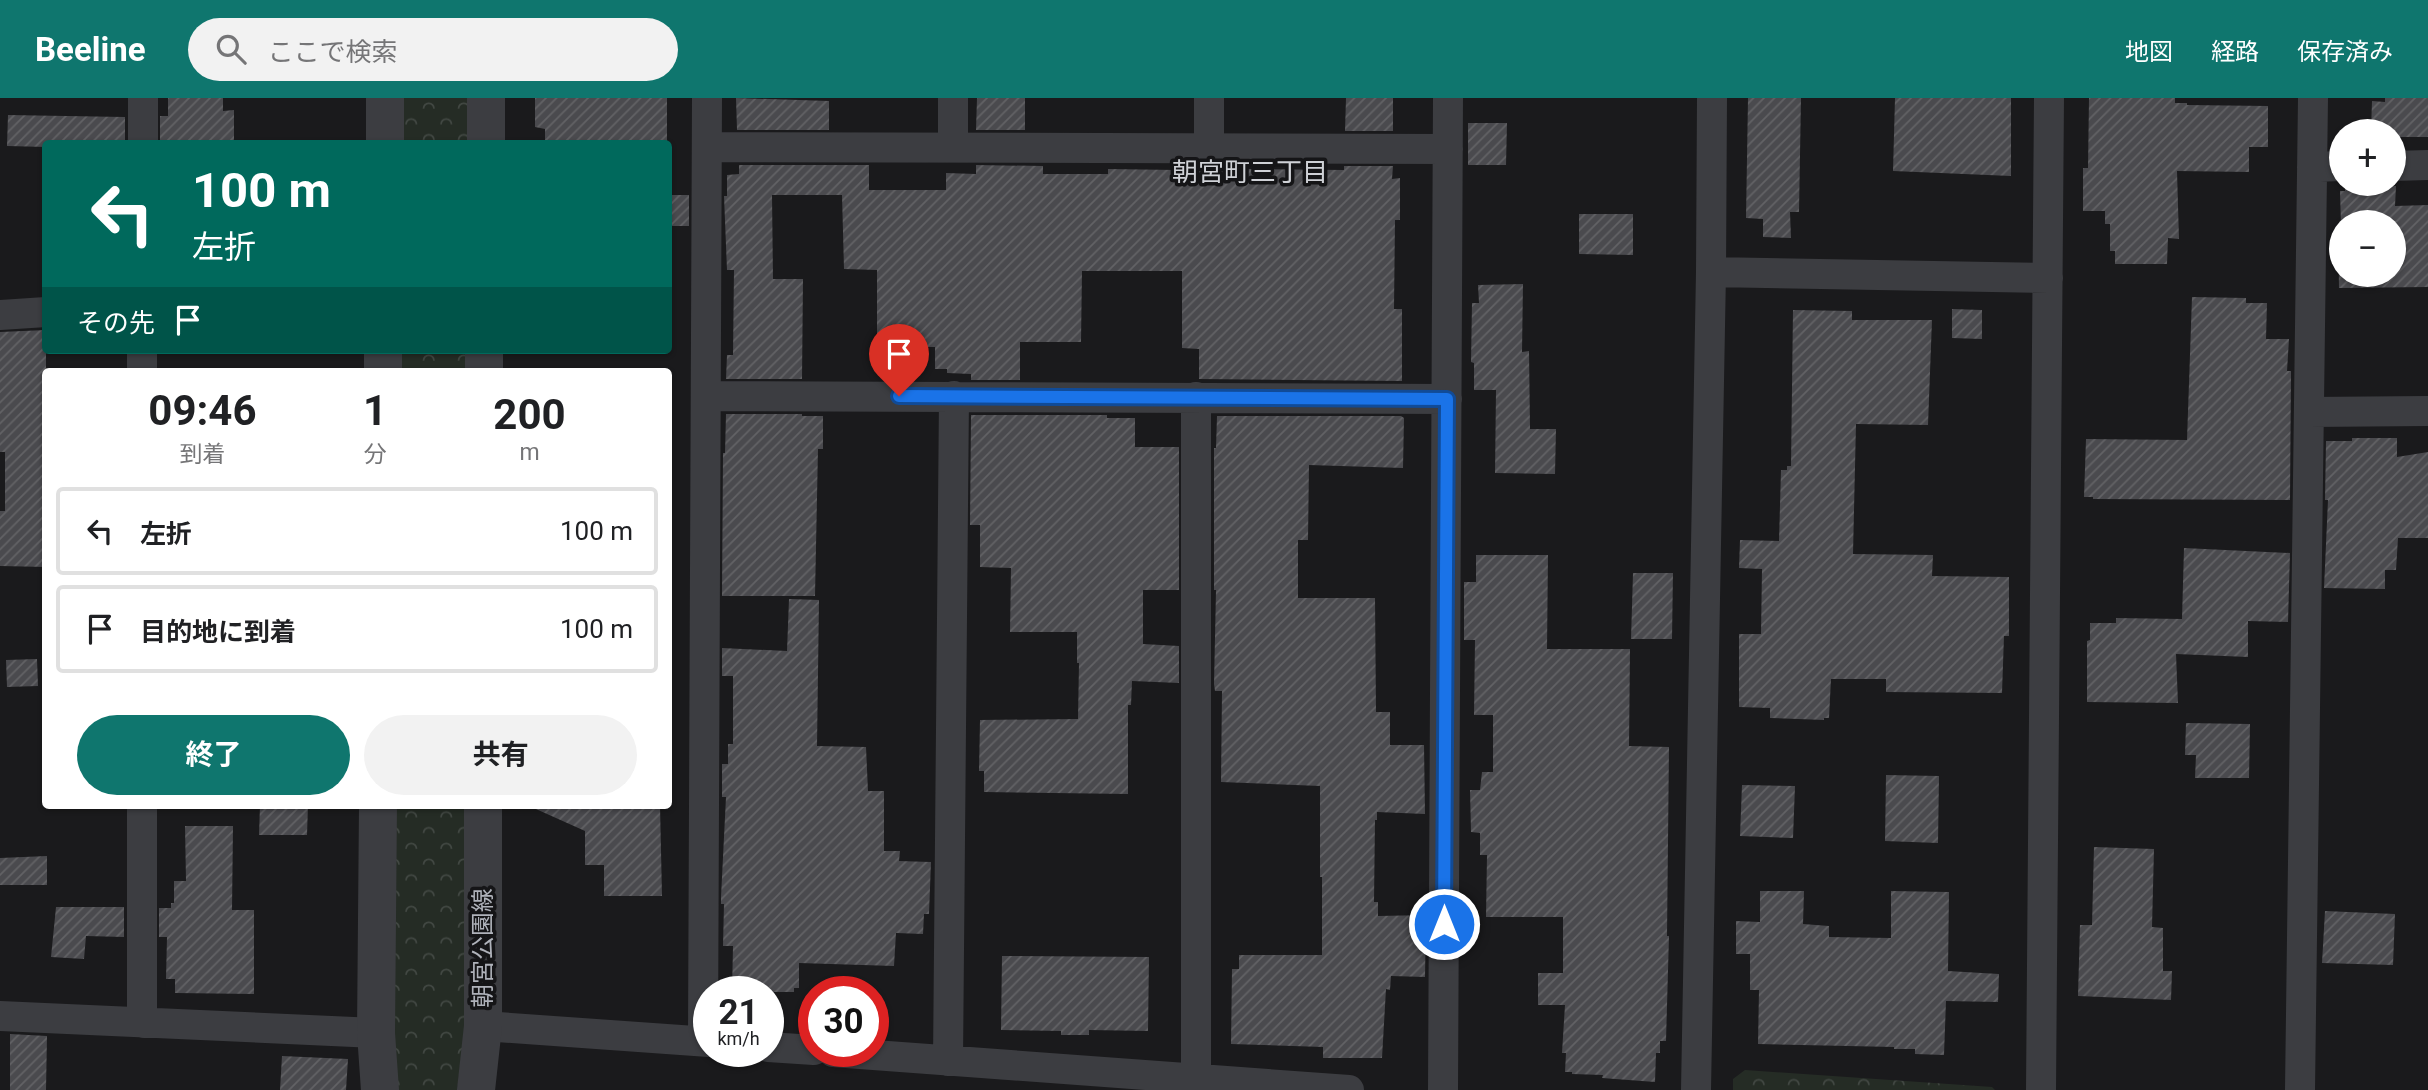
<!DOCTYPE html>
<html lang="ja">
<head>
<meta charset="utf-8">
<style>
  :root { --surface:#fff; --page:#f2f2f2; --text:#202124; --muted:#757577; --line:#e0e0e0; --accent:#0f766e }
  body { margin:0; font-family:Roboto,"Noto Sans JP",sans-serif; background:var(--page); color:var(--text); height:100vh; display:flex; flex-direction:column; font-size:26px; white-space:nowrap }
  * { box-sizing:border-box; margin:0 }
  p { font-size:23px; color:var(--muted) }
  .icon { flex:none; width:38px; height:38px; fill:none; stroke:currentColor; stroke-width:2; stroke-linecap:round; stroke-linejoin:round }
  .map { position:relative; flex:1; overflow:hidden }
  .sheet { position:absolute; left:42px; top:270px; width:630px; height:441px; display:flex; flex-direction:column; background:var(--surface); border-radius:7px; box-shadow:0 2px 5px #0004 }
  .sheet>* { flex:none }
  .top-card { position:absolute; left:42px; top:42px; width:630px; height:214px; border-radius:7px; box-shadow:0 2px 5px #0004; background:#00695c; color:#fff; overflow:hidden }
  .tools { position:absolute; left:2329px; top:21px; display:grid; gap:14px }
  .tools a { display:grid; place-items:center; width:77px; height:77px; border-radius:50%; background:var(--surface); box-shadow:0 2px 5px #0004; font-size:35px }
  .speed { position:absolute; left:693px; top:878px; display:flex; gap:14px; font-size:35px; font-weight:700; text-align:center }
  .speed>* { display:grid; place-content:center; width:91px; height:91px; border-radius:50%; background:var(--surface); box-shadow:0 2px 5px #0004; line-height:1 }
  .speed small { font-size:18px; font-weight:400 }
  .speed .limit { border:10px solid #d22; background:#fff; color:#111 }
  .pin { position:absolute; display:grid; place-items:center; width:60px; height:60px; color:#fff; margin:-72px -30px; border-radius:50% 50% 50% 0; rotate:-45deg; box-shadow:0 0 7px #0007 }
  .pin .icon { rotate:45deg }
  .me { position:absolute; width:77px; margin:-38px; rotate:0deg; stroke-linejoin:round; filter:drop-shadow(0 0 5px #0008) }
  .turn { display:flex; align-items:center; gap:24px; height:147px; padding:0 35px; font-size:32px }
  .turn .icon { width:91px; height:91px; stroke-width:2.5 }
  .turn b { display:block; font-size:49px; line-height:60px }
  .then { display:flex; align-items:center; height:66px; padding:0 35px; background:#0003; gap:14px; font-size:26px }
  .eta { display:flex; justify-content:space-evenly; align-items:center; height:119px; text-align:center }
  .eta b { font-size:42px; font-weight:700; line-height:49px }
  .cta { display:flex; gap:14px; margin-top:auto; padding:14px 35px }
  .cta a { flex:1; height:80px; border-radius:42px; background:var(--accent); color:#fff; font-size:28px; font-weight:700; line-height:80px; text-align:center }
  .cta a+a { background:var(--page); color:var(--text) }
  ul { padding:0; list-style:none }
  li { display:flex; align-items:center; gap:21px; height:88px; margin:0 14px 10px; padding:0 21px; border:4px solid var(--line); border-radius:7px }
  li div { flex:1 }
  li b { display:block; font-size:26px }
  li em { font-style:normal }
  header { display:flex; align-items:center; gap:42px; box-sizing:border-box; height:98px; padding:0 35px; background:var(--accent); color:#fff }
  header strong { font-size:33px }
  nav { display:flex; gap:38px; margin-inline-start:auto; font-size:24px }
  .search { width:490px; height:63px; background:var(--page); display:flex; align-items:center; gap:18px; box-sizing:border-box; padding:0 24px; border-radius:38px; color:var(--muted); font-size:26px }
  .map>svg:first-child { display:block }
  .park { fill:url(#park-crowns) }
  .building { fill:url(#building-hatch); fill-rule:evenodd }
  .lines { fill:none; stroke-linecap:round; stroke-linejoin:round }
  .minor { stroke:#3c3d41; stroke-width:30 }
  .tertiary { stroke:#3c3d41; stroke-width:38 }
  .route-casing { stroke:#114b97; stroke-width:18 }
  .route { stroke:#1a73e8; stroke-width:12 }
  .labels { text-anchor:middle; dominant-baseline:central; stroke-width:7; stroke-linejoin:round; paint-order:stroke }
  .street-label { font-size:24px; fill:#afb2ba; stroke:#151517 }
  .neighbourhood-label { font-size:26px; fill:#cfd1d6; stroke:#151517 }
</style>
</head>
<body>
<header>
<strong>Beeline</strong>
<div class="search"><svg class="icon" aria-label="search" viewBox="0 0 24 24"><circle cx="10" cy="10" r="6"/><path d="M15 15l6 6"/></svg>ここで検索</div>
<nav><a>地図</a><a>経路</a><a>保存済み</a></nav>
</header>
<div class="map">
<svg width="2428" height="992" viewBox="0 0 2428 992">
  <defs>
    <pattern id="park-crowns" width="20" height="18" patternUnits="userSpaceOnUse" patternTransform="scale(1.75)"><rect width="20" height="18" fill="#252c25"/><path d="M2 6a3 3 0 1 1 6 0M12 15a3 3 0 1 1 6 0" fill="none" stroke="#424843"/></pattern>
    <pattern id="building-hatch" width="6" height="6" patternUnits="userSpaceOnUse" patternTransform="scale(1.75)"><rect width="6" height="6" fill="#4a4a4e"/><path d="M-1 1l2-2M0 6l6-6M5 7l2-2" fill="none" stroke="#626265"/></pattern>
  </defs>
  <rect width="100%" height="100%" fill="#1a1a1c"/>
  <path class="park" d="M401,0H475L474,45L401,46Z
    M397,252H474V273H397Z
    M395,707H472L471,880L457,992H397L393,932Z
    M1745,972L1992,989L1995,992H1733V981Z"/>
  <path class="building" d="M168,0H223V13L234,12V46H160V18H168Z
    M535,0H667V46H545V31L535,29Z
    M736,0L829,3V32H737Z
    M977,0H1025V32H976Z
    M1346,0H1393V33H1345Z
    M1748,0H1801L1799,114H1790L1791,140L1763,139V121L1746,120Z
    M1895,0H2011V78L1893,73Z
    M2089,0H2175V5H2187V7L2268,8V49H2249V74L2177,73L2179,141L2168,140L2167,166H2115V153H2110V126H2105V113H2083V70H2088Z
    M2385,0H2428V39H2394V33H2371L2372,3L2385,4Z
    M8,17L125,19V46H46V49L7,48Z
    M1468,25H1507L1506,67H1468Z
    M739,67H869V92H946V75L976,76V67L1043,68V76H1108V71L1244,73V71L1344,72V68H1393L1392,81L1400,80V122H1395L1394,211H1402V283L1199,281V251L1182,250V173H1082L1081,244H1020V282H971V276L947,275V271H935V249H877V172L844,171L842,97H772L773,181H803L802,281H726L727,257H733L734,172H727L724,98H727V77L739,76Z
    M2345,88H2396L2395,108L2428,107V189L2339,190L2338,127H2341L2340,93H2345ZM2342,124H2394V177H2342Z
    M668,97H689V128H668Z
    M1579,116H1633V157L1579,156Z
    M1523,186L1522,254L1529,253L1530,331H1556L1555,376L1495,375L1496,292H1474V265L1471,264L1472,205H1479L1478,187Z
    M2192,199L2246,200V205H2267L2266,241H2289L2287,273H2291L2290,402L2093,401V399H2084L2086,341L2187,342Z
    M1952,211L1982,212V241L1952,240Z
    M1793,212L1852,213V222H1932L1928,327L1856,326L1853,456L1933,457L1932,478L2009,479V538H2004L2002,595L1886,594V581H1831L1829,620H1824V622L1770,620V610L1739,609V536H1761L1762,471L1739,470L1740,442L1779,443L1781,372H1787V368H1791Z
    M46,232V355H43L42,413H46V469L0,468V413H5V354H0V234Z
    M726,316H802V318H823V351H818L815,498H722L723,355H725Z
    M971,317H1107V320H1135V349H1179V492H1143V546L1179,548V585L1132,583L1131,607H1128V696L984,694V673H979L980,622L1078,621L1079,565H1077V534H1010L1011,470L980,469V427H970Z
    M1217,318H1401L1404,320L1403,370L1309,367L1308,442H1298V500H1375L1376,614H1390V647H1424L1425,716L1377,714V722H1375L1374,804H1378V818L1426,817L1425,879L1391,878L1390,892L1386,891L1382,960H1323V949L1231,946L1232,871H1239V857H1322V779H1320V688L1221,684L1222,593H1215L1214,586L1216,492H1214V350H1216Z
    M2352,340H2397V359L2428,354V440H2398L2396,472H2385V491L2324,490L2328,402H2325L2326,343H2352Z
    M2184,450L2290,455L2288,524L2248,523V559L2176,556L2178,605L2087,604V543L2090,542V525H2116V520L2182,521Z
    M1476,457H1548L1547,551H1630L1629,648L1669,649L1667,838H1669L1666,943H1660V955H1656L1655,984L1602,980L1603,977L1572,976V974H1565L1566,955H1562L1565,907H1538V875H1563V819H1486L1487,757H1480V735L1471,734L1470,692H1480L1482,674H1493V617H1474L1475,542H1464V484H1476Z
    M1633,475H1673L1672,541H1631Z
    M789,501L819,502L817,648L866,649L868,693H884V753H900L899,763L931,764L929,816H924L923,836L896,835L894,868L799,865V890H794V894H732L733,848H723L724,806H721V799L726,699H722V666H728V646H733V578H722V550L787,553Z
    M37,561L38,588L7,589L6,562Z
    M2186,625L2250,626L2249,680H2195L2196,657H2185Z
    M1886,677L1939,678L1938,745L1885,743Z
    M1742,687L1795,688L1793,740L1740,738Z
    M260,707H308L307,737H259Z
    M527,707H660L662,798H604V767H585V733Z
    M185,728H233L232,812H254V896L175,895V881H166L167,839H159V810H171V805H174V783H186Z
    M2094,749L2154,751L2152,829L2163,830V873H2172L2171,902L2078,898L2080,827H2092Z
    M47,758V787H0V760Z
    M1760,793H1804L1803,826L1829,828V839L1891,840V793L1949,794L1948,873L1999,876L1998,904L1946,903L1944,957L1915,956V951H1894V949L1758,946L1759,892H1750V856H1736V823L1760,824Z
    M56,809H124V839L86,838L84,861L51,859Z
    M2325,813L2395,816L2393,867L2322,865Z
    M1002,858L1149,859L1148,933L1089,932V937H1061V933L1001,932Z
    M10,936L47,938L46,992H10Z
    M282,958L348,961L346,992H280Z"/>
  <g class="lines">
    <path class="minor" d="M1209,0V50
      M143,46V0
      M707,49L1448,51
      M953,49V0
      M2394,68L2428,67
      M2312,69L2342,68
      M1711,174L2048,180
      M0,217L46,214
      M142,252V273
      M706,298L1447,301
      M1196,299V992
      M2309,314L2428,313
      M142,707V925
      M0,918L376,935
      M483,928L709,944
      M703,943L707,0
      M768,949L814,952
      M833,954L1349,992
      M948,963L954,298
      M1443,992L1448,0
      M1696,992L1711,174L1712,0
      M2041,992L2049,0
      M2300,992L2313,0"/>
    <path class="tertiary" d="M385,46V0
      M486,46V0
      M383,273V252
      M484,273V252
      M378,707L376,935L380,992
      M476,992L483,928V707"/>
  </g>
  <g class="lines">
    <defs>
      <path id="route" d="M899,298L1447,301L1444,826"/>
    </defs>
    <use href="#route" class="route-casing"/>
    <use href="#route" class="route"/>
  </g>
  <g class="labels">
    <g class="street-label">
      <text transform="translate(483 850) rotate(-90)">朝宮公園線</text>
    </g>
    <g class="neighbourhood-label">
      <text x="1250" y="74">朝宮町三丁目</text>
    </g>
  </g>
</svg>
<div class="tools">
<a>+</a>
<a>−</a>
</div>
<div class="speed"><div>21<small>km/h</small></div><div class="limit">30</div></div>
<div class="pin" style="left:899px;top:298px;background:#d93025"><svg class="icon" aria-label="arrive" viewBox="0 0 24 24"><path d="M6 21V4h12l-3 4 3 4H6"/></svg></div>
<svg class="me" style="left:1444px;top:826px" viewBox="-20 -20 40 40"><circle r="17" fill="#1a73e8" stroke="#fff" stroke-width="3"/><path d="M0-11L8 9 0 5-8 9z" fill="#fff"/></svg>
<div class="top-card">
<div class="turn"><svg class="icon" aria-label="left" viewBox="0 0 24 24"><path d="M17 20v-9H6M10 6l-5 5 5 5"/></svg><div><b>100 m</b>左折</div></div>
<div class="then">その先<svg class="icon" aria-label="arrive" viewBox="0 0 24 24"><path d="M6 21V4h12l-3 4 3 4H6"/></svg></div>
</div>
<section class="sheet">
<div class="eta">
<div><b>09:46</b><p>到着</p></div>
<div><b>1</b><p>分</p></div>
<div><b>200</b><p>m</p></div>
</div>
<ul>
<li><svg class="icon" aria-label="left" viewBox="0 0 24 24"><path d="M17 20v-9H6M10 6l-5 5 5 5"/></svg><div><b>左折</b></div><em>100 m</em></li>
<li><svg class="icon" aria-label="arrive" viewBox="0 0 24 24"><path d="M6 21V4h12l-3 4 3 4H6"/></svg><div><b>目的地に到着</b></div><em>100 m</em></li>
</ul>
<div class="cta"><a>終了</a><a>共有</a></div>
</section>
</div>
</body>
</html>
